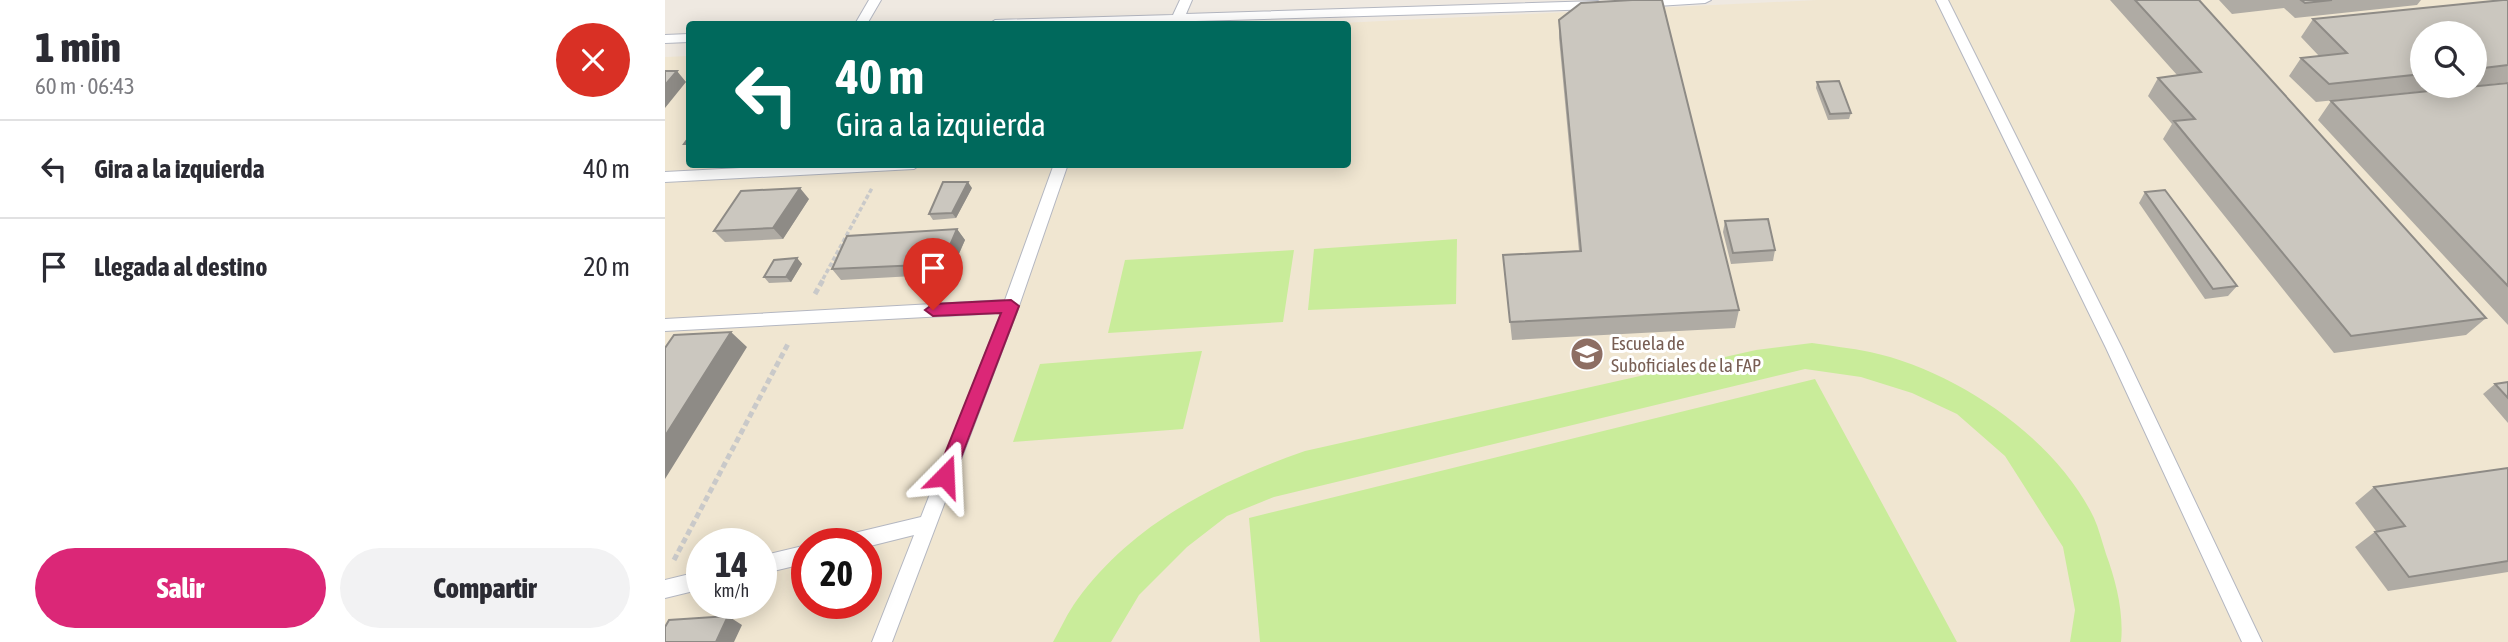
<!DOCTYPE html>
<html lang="es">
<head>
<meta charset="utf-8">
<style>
  :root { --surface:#fff; --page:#f2f2f3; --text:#2b2b33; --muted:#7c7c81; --line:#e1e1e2; --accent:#db2777 }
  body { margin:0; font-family:"Asap Condensed",sans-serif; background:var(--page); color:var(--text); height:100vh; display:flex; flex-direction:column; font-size:26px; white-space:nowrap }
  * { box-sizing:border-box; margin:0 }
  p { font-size:23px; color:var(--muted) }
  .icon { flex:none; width:38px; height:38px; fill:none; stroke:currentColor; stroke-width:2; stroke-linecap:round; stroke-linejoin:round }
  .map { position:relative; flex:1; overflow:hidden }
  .sheet { display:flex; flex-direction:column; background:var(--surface); width:665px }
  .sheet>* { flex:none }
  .guide { position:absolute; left:21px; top:21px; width:665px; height:147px; border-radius:7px; box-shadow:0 4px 18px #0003; background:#00695c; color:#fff; overflow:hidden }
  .tools { position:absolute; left:1745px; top:21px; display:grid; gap:14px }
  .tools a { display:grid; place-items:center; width:77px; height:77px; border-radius:50%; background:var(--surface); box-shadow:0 4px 18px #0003; font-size:35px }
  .speed { position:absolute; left:21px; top:528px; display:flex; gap:14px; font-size:35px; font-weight:700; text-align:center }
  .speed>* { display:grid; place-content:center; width:91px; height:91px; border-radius:50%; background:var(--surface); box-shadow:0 4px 18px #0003; line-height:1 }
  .speed small { font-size:18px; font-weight:400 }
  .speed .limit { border:10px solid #d22; background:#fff; color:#111 }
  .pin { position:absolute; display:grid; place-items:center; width:60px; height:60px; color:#fff; margin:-72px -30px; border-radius:50% 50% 50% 0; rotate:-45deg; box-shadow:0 0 7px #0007 }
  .pin .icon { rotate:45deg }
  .me { position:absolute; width:77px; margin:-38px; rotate:21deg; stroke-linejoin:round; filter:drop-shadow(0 0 5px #0008) }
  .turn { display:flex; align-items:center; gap:24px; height:147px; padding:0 35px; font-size:32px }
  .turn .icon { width:91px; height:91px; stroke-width:2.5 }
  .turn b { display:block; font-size:49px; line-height:60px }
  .round { display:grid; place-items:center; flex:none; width:74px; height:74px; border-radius:37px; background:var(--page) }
  .summary { display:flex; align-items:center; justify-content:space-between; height:119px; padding:0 35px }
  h1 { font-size:42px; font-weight:800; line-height:52px }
  .primary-button { display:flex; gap:14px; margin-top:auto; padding:14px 35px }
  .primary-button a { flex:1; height:80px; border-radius:42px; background:var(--accent); color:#fff; font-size:28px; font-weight:800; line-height:80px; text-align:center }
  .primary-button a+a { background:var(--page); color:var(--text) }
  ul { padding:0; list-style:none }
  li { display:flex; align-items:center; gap:21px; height:98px; padding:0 35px; border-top:2px solid var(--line) }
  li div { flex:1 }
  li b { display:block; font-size:26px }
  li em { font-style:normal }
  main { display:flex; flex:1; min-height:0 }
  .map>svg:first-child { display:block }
  .education { fill:#f0e6d1; fill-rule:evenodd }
  .pitch { fill:#c9ec9a }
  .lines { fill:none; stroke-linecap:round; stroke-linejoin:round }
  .service-casing { stroke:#b4b7c1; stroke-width:2 }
  .path-far1 { stroke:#c9c9c9; stroke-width:3.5; stroke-dasharray:4.5 2.5; stroke-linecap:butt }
  .path { stroke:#c9c9c9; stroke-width:5; stroke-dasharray:6 3.5; stroke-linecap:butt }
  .service { fill:#fff; fill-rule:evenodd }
  .wall { fill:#afaba4 }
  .shaded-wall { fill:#8e8b86 }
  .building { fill:#cbc7bf; stroke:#8e8b86; stroke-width:2 }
  .route { fill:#db2777; stroke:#8e194d; stroke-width:2 }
  .labels { text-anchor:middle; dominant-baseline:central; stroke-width:6; stroke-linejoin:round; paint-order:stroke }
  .education-label { font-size:19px; fill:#785e54; stroke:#fff; text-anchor:start }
</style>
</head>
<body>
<main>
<section class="sheet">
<div class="summary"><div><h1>1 min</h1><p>60 m · 06:43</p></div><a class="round" style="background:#d93025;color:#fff"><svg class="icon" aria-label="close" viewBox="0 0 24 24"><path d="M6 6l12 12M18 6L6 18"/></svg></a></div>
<ul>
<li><svg class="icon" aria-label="left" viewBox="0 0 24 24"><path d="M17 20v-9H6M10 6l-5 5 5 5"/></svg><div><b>Gira a la izquierda</b></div><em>40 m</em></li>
<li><svg class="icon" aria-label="arrive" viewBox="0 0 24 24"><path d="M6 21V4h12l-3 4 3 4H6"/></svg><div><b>Llegada al destino</b></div><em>20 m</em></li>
</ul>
<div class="primary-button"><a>Salir</a><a>Compartir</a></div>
</section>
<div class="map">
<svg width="1843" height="642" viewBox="0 0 1843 642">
  <rect width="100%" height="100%" fill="#efe9e1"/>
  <path class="education" d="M1152,0H1843V642H0V57L24,56V164H682V24H656ZM1757,33H1810V86H1757ZM37,544H96V604H37ZM142,544H201V604H142Z"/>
  <path class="pitch" d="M792,239L791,304L643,310L649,249Z
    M629,250L618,322L443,333L460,260Z
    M1147,343C1166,346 1186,348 1205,352C1290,370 1391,438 1429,518C1434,529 1437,542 1441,554C1451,581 1459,613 1456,642H1405L1410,610L1398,547L1340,456L1292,414L1247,393L1196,377L1140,369L609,497L562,516L522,547L474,595L446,642H388C396,628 403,612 412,600C469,522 552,482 640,451L1091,350Z
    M537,351L518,429L348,442L375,364Z
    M1150,379L1292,642H595L584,518Z"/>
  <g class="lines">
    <defs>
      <path id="service" d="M204,0H216L202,24H190Z
        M515,0H527L521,14L933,1L939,5L933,9L428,24H324L330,20L508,15Z
        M974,0H1046L1040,3L976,7L970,3Z
        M1271,0H1283L1457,348L1597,642H1577L1441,348Z
        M24,34V42L0,43V35Z
        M149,164H256L249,169L0,182V172Z
        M389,164H403L354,306L227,642H207L249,535L201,547V544H172L174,538L181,535L256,517L336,313L0,331V319L340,300Z
        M142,545V563L96,574V556Z
        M37,571V589L0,598V580Z"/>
    </defs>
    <use href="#service" class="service-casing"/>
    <path class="path-far1" d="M158,279L207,188"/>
    <path class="path" d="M150,294L159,278
      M9,560L124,342"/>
    <use href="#service" class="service"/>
  </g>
  <path class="wall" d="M1445,0H1534L1821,318L1801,335L1669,353L1498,139L1507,124L1483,96L1493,78L1512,75Z
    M1554,0H1756L1752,5L1630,18L1619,8L1567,14Z
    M1843,0V82L1810,86V33H1757V86H1808L1651,102L1624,76L1636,58L1654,56L1636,37L1648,19Z
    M894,20L1074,310L1070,328L847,340L838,255L914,251L894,38Z
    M1152,82L1186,113L1184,119L1163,120L1151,88Z
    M1843,83V325L1653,120L1666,101Z
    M307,188L291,218L268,220L264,214Z
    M1480,192L1572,286L1563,296L1540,299L1474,203Z
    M144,199L118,239L60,242L49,231Z
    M1060,221L1110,250L1108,261L1066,264L1058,232Z
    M292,229L300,240L285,274L176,280L167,269Z
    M132,258L137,264L126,282L104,283L99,277Z
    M1843,382V423L1818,394L1830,384Z
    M1843,468V572L1723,591L1690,547L1711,531L1690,503L1709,487Z"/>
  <path class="shaded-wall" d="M12,71L21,82L0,108V85Z
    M303,182L307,188L291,218L287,213Z
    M135,188L144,199L118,239L108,228Z
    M292,229L300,240L285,274L277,264Z
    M132,258L137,264L126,282L121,277Z
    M66,332L82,347L0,479V436Z
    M63,616L77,625L69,642H51Z"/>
  <path class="building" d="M967,0H997L1074,310L845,322L838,255L916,251L894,20L916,3Z
    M1470,0H1534L1821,318L1686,336L1509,121L1530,119L1493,78L1536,72Z
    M1636,0H1667L1640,3Z
    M1838,0H1843V65L1810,69V33H1757V74L1664,84L1636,58L1682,53L1648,19Z
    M0,71H12L0,85Z
    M1174,81L1186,113L1165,114L1152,82Z
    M1843,83V286L1666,101Z
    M24,137V144H19Z
    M278,182H303L287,213L264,214Z
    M135,188L108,228L49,231L76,191Z
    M1500,190L1572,286L1548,289L1480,192Z
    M1103,219L1110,250L1068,253L1060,221Z
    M292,229L277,264L167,269L182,236Z
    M132,258L121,277H99L109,260Z
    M66,332L0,436V348L9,335Z
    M1843,382V398L1830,384Z
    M1843,468V561L1744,577L1710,532L1740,526L1709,487Z
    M63,616L51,642H0V627L4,620Z"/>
  <path class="route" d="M346,300L354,306L289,476L287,481L280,484L274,481L271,476L336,313L268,316L260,310L268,304Z"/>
  <defs>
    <symbol id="university-disc" viewBox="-11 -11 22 22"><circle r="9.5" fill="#8d6e63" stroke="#fff"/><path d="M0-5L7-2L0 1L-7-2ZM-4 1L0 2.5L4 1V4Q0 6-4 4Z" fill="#fff"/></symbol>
  </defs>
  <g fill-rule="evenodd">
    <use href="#university-disc" x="903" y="335" width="38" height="38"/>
  </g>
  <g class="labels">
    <g class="education-label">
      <text x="946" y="343">Escuela de<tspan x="946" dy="22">Suboficiales de la FAP</tspan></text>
    </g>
  </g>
</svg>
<div class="tools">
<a><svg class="icon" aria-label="search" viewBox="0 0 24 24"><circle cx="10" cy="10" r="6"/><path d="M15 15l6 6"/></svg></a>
</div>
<div class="speed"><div>14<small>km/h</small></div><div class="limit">20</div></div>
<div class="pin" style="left:268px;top:310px;background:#d93025"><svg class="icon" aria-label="arrive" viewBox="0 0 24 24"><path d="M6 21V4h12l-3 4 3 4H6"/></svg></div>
<svg class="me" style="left:280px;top:476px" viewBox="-20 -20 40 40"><path d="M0-17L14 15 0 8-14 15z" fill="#db2777" stroke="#fff" stroke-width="4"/></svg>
<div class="guide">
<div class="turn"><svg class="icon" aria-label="left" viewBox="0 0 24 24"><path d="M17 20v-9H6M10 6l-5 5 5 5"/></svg><div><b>40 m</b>Gira a la izquierda</div></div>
</div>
</div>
</main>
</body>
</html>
